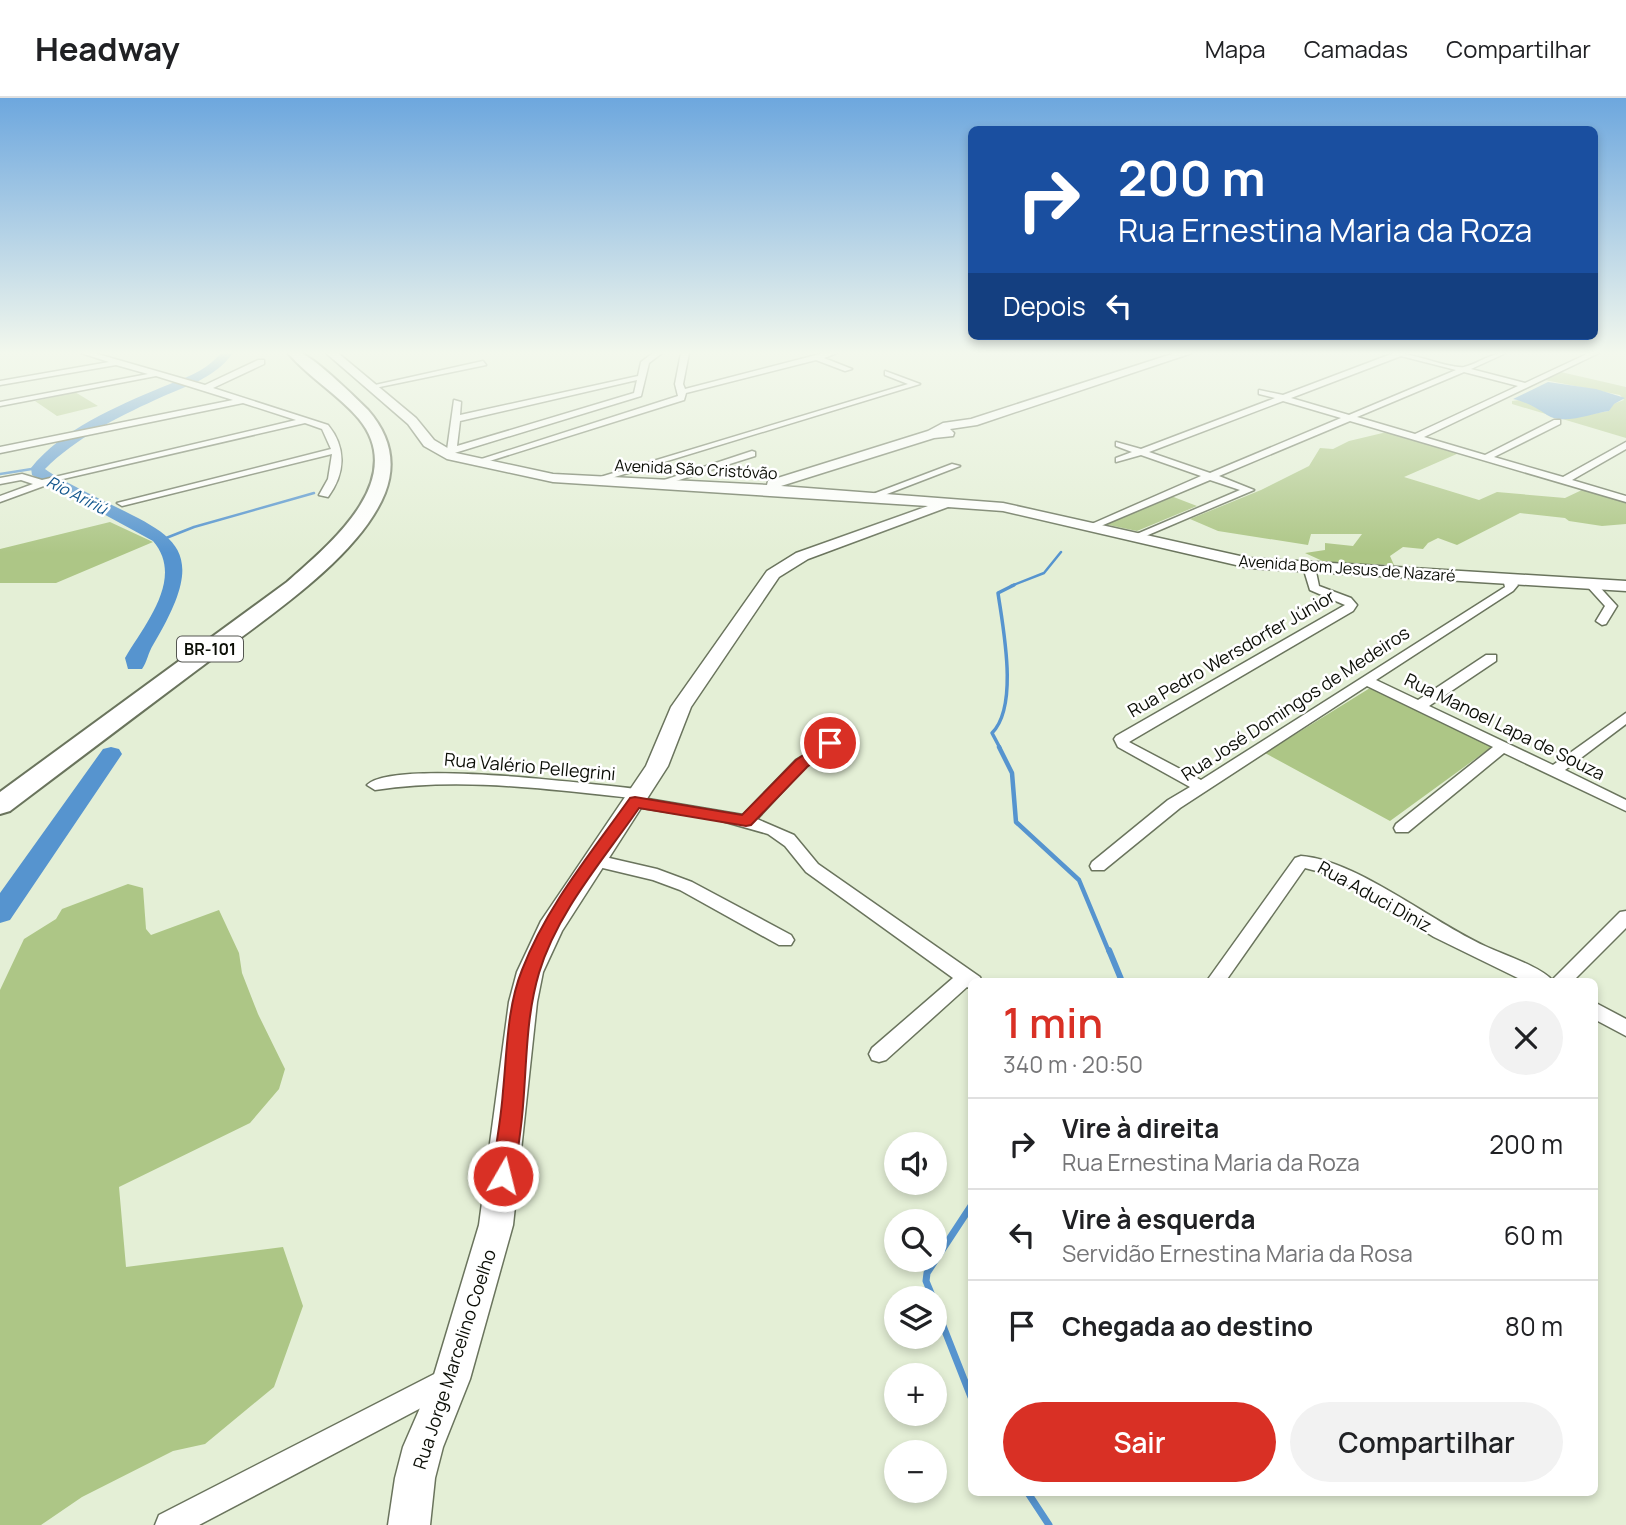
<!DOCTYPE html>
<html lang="pt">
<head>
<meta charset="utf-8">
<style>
  :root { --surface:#fff; --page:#f2f2f2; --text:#202124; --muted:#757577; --line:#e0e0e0; --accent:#d93025 }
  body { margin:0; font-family:Manrope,sans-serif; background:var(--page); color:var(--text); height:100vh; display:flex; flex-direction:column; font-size:26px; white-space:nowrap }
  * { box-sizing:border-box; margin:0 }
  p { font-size:23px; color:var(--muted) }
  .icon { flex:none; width:38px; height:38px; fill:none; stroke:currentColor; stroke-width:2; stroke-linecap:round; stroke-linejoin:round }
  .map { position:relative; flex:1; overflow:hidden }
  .sheet { position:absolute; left:968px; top:880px; width:630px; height:518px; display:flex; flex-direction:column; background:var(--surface); border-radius:10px; box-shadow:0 4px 10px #0003 }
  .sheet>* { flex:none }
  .top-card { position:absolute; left:968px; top:28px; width:630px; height:214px; border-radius:10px; box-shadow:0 4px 10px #0003; background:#1a4fa0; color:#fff; overflow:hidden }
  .tools { position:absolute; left:884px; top:1034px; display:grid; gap:14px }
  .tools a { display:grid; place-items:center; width:63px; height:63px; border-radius:50%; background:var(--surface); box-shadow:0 4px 10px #0003; font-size:35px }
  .pin { position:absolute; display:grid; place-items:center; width:60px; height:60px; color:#fff; margin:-30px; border:4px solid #fff; border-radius:50%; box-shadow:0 2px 7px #0007 }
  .me { position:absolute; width:77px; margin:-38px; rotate:8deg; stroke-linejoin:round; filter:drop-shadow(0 0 5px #0008) }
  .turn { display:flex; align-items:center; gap:24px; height:147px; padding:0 35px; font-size:32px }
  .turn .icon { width:91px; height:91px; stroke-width:2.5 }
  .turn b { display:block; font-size:49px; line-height:60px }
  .then { display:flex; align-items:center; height:66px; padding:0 35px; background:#0003; gap:14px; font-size:26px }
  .round { display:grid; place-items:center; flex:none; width:74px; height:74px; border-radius:37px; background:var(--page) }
  .overview { display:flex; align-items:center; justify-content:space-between; height:119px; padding:0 35px }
  h1 { font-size:42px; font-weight:600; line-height:52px; color:var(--accent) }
  .cta { display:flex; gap:14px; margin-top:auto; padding:14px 35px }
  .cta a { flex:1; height:80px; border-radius:42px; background:var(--accent); color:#fff; font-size:28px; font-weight:600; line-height:80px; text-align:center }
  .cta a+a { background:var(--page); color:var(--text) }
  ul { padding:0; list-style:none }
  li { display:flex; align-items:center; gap:21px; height:91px; padding:0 35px; border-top:2px solid var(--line) }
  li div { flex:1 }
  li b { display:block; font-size:26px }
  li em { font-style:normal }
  header { display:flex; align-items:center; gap:42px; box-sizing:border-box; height:98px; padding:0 35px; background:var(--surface); border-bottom:2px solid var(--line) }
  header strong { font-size:33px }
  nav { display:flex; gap:38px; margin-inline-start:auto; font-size:24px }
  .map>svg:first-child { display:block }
  .green { fill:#adc686 }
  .water { fill:#5694cf }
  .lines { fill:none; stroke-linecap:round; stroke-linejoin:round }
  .stream-far4 { stroke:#5694cf; stroke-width:2.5 }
  .stream-far3 { stroke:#5694cf; stroke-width:3.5 }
  .stream-far2 { stroke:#5694cf; stroke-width:4.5 }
  .stream-far1 { stroke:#5694cf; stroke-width:6 }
  .stream { stroke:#5694cf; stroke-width:7 }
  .river { fill:#5694cf; fill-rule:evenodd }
  .street-casing { stroke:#6a745d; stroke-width:3 }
  .secondary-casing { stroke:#6a745d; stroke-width:3 }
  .highway-casing { stroke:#6a745d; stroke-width:4 }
  .street { fill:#fff; fill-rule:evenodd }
  .secondary { fill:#fff; fill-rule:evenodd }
  .highway { fill:#fff; fill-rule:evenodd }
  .route { fill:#d93025; stroke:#8d1f18; stroke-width:2 }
  .labels { text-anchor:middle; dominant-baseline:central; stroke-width:5; stroke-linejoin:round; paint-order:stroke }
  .far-street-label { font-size:16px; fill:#0b0e06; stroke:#fff }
  .far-water-label { font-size:16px; font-style:italic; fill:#11558c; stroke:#fff }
  .shield { fill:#fff; stroke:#545651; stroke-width:2 }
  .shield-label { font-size:16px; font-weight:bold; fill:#0b0e06 }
  .street-label { font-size:18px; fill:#0b0e06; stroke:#fff }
</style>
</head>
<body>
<header>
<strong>Headway</strong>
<nav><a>Mapa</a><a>Camadas</a><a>Compartilhar</a></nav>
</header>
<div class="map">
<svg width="1626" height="1427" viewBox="0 0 1626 1427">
  <rect width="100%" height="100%" fill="#e4efd6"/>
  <path class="green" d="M1561,274L1626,289V340L1512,306V303L1520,302L1570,320L1609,313L1613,306L1624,302L1620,297L1545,282Z
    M75,294L98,308L57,318L35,303Z
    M1391,333L1459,355L1404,379L1479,402L1497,394L1565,400L1584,391L1626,404V426L1602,428L1569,423L1565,420L1520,415L1457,447L1438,440L1428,445L1423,451L1403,449L1390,458L1394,467L1327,465L1305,455L1325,452V445L1353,448L1362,436H1311L1308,447L1218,433L1190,421L1261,392L1309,368L1320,350L1333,351L1349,343Z
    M1171,398L1197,408L1137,433L1104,426Z
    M110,424L153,444L56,485H0V451Z
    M1370,590L1493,648L1390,723L1265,655Z
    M128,786L143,790L146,831L151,837L219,812L239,855L242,875L258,916L285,971L279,991L250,1025L119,1089L126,1169L283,1149L303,1208L274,1289L205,1346L173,1353L82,1399L41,1427H0V892L24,841L56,821L62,811Z"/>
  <path class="water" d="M1548,284L1596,291L1625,300L1614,306L1609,313C1592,315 1564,328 1547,317C1538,311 1527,304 1513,301Z"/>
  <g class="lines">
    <path class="stream-far4" d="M0,376L38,370
      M161,442L194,429L314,395
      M1011,488L1044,475L1061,454"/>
    <path class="stream-far3" d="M1000,650L992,635C1019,608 1003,530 998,495L1014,487"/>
    <path class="stream-far2" d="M999,649L1012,675L1016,724L1079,782L1109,854"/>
    <path class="stream-far1" d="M1109,852L1121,881L1119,884"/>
    <path class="stream" d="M933,1200L926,1183L927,1175L971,1108
      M934,1205L971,1299
      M1028,1395L1049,1427"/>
    <path class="river" d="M221,255H233C213,282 185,288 155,302C116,320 76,340 45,371C54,378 67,384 78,390C167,437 218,439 153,547C148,555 147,564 142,571H128L125,560C145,526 185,480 153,443L32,377L31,370C61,332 117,308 160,290C184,280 204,275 221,255Z
      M111,649L119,651L122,656L10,822L0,825V795L103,651Z"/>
    <defs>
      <path id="street" d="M81,255H94L205,287L258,262H264V266L213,290L328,327C347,350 345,376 328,399L319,397L328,381L332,356L122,408L117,405L331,351L322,331L305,325L63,381L0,404V398L33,386L21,382L0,386V380L22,376L42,382L296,322L243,305L0,355V349L233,302L156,278L0,308V304L148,276L116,267L0,287V283L109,264Z
        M653,255H662L649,265L641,298L448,357L440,355L447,352L454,302L461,304L460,317L638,278L641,264ZM637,282L634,295L457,348L460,323Z
        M681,255H689L683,286L685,291L824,255H837L824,260L852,271L845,273L816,262L686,295L684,302L480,366L472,364L678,298L675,286Z
        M1394,255C1414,255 1450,271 1464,269C1480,265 1490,255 1506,255L1471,271L1525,285L1589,255H1599L1424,339L1485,357L1554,322H1560V326L1494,359L1563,379L1626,344V351L1572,382L1626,398V404L1350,323L1219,378L1254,392L1141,440L1132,438L1240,392L1210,382L1096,430L1087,428L1201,378L1141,357L1116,364V360L1132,354L1116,348V344L1141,351L1275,300L1259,296V292L1283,297ZM1401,258L1456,272L1349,317L1291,300ZM1464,274L1518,288L1415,336L1357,319ZM1283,303L1341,320L1210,375L1149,354Z
        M483,263L486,267L370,291L366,289Z
        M885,273L920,286L595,385L587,383L908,286L885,277Z
        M752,353L755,354V358L660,388L652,386Z
        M952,366L960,368L874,401L865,399Z
        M1309,466L1315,469L1319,488L1351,500L1357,507L1353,513L1129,644L1201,682L1505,489L1503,481L1509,478L1513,479L1518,487L1513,493L1376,582L1418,602L1486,557H1496V563L1429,608L1553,667L1626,615V626L1565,672L1626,702V713L1504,655L1408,734H1396L1394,730L1396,726L1493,649L1367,588L1180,710L1104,772H1092L1090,768L1092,764L1168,702L1190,689L1118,649L1114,641L1116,638L1345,507L1310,492L1303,469Z
        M1591,483L1595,484L1617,508L1606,526L1602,527L1596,523L1605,508L1585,486Z
        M846,632L853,636L851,639L806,668L757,721L794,737L818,766L980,879L982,884H971V891L967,889L886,962L879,964L872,962L869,956L872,950L953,880L806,774L785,748L768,736L715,721L629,708L627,704L631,700C545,691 461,679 375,692L367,687C393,660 596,687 639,691L647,696L642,700L743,717L796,662Z
        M592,756L657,771L692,784L791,837L794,842L791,847H779L680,792L653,782L586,766L584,762L586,758Z
        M1301,758C1356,762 1432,824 1485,848C1502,856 1541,869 1552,882L1620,814L1626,813V830L1572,884H1526L1434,839L1343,784L1324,775L1305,770L1225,884H1206L1295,760Z
        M1594,904L1626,921V938L1594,921Z
        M446,1270L455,1274L459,1283L455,1292L199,1427H155L159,1417Z"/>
      <path id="secondary" d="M326,255H338L416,320L434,342L456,355L553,376L767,387L768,383L928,333L943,325L971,321L1175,255H1192L977,327L950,331L954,335L953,338L934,340L781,388L1003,405L1249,460L1626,483V493L1249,470L1003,413L948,409L808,461L779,479L691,609L668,668L562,833L543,874L537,904L513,1127L470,1281L443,1349L435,1380L430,1427H388L395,1380L403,1349L433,1280L479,1127L509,904L517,874L541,823L646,668L671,609L767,473L796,455L928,408L553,384L447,361L424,348L408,326Z"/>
      <path id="highway" d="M288,255C292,255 299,254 303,256C318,263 356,300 368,312C389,336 397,364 385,395C358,463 254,528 197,572C134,619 72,666 10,713L0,716V694L287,484C329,447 409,382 359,321C338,296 309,280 288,255Z"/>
    </defs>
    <use href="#street" class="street-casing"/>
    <use href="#secondary" class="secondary-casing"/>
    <use href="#highway" class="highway-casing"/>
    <use href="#street" class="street"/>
    <use href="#secondary" class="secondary"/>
    <use href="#highway" class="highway"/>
  </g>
  <linearGradient id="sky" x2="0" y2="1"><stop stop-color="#6da7de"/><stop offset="0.56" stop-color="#f3f8ed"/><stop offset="1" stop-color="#f3f8ed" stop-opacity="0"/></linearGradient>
  <rect width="1626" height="455" fill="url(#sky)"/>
  <path class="route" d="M830,640L837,645L835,648L807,669L751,727L746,728L639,710C604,761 557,814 539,875C525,922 527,971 522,1019C520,1039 517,1058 514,1078L511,1085L503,1088L495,1085L491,1078C496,1050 501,1022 503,993C507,954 507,909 522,872C546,809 591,755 630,700L635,699L742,717L796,662Z"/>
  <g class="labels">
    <g class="far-street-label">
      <text transform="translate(696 371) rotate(3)">Avenida São Cristóvão</text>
      <text transform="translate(1347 470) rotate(4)">Avenida Bom Jesus de Nazaré</text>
    </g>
    <g class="far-water-label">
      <text transform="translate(77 397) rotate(27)">Rio Aririú</text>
    </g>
    <rect class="shield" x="177" y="538.5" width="66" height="25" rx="5"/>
    <g class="shield-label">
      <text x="210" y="551">BR-101</text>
    </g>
    <g class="street-label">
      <text transform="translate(1231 555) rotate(-30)">Rua Pedro Wersdorfer Júnior</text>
      <text transform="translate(1295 605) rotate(-33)">Rua José Domingos de Medeiros</text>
      <text transform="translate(1505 628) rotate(26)">Rua Manoel Lapa de Souza</text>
      <text transform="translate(530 668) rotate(5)">Rua Valério Pellegrini</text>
      <text transform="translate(1375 798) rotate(29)">Rua Aduci Diniz</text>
      <text transform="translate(454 1261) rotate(-72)">Rua Jorge Marcelino Coelho</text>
    </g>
  </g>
</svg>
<div class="tools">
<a><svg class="icon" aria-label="sound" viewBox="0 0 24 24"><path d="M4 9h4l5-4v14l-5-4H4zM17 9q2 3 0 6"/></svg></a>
<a><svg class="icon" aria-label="search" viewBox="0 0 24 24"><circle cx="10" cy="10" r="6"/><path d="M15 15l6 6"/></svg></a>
<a><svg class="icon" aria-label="layers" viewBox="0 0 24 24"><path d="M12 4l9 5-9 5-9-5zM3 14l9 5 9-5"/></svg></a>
<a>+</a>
<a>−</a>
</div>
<div class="pin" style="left:830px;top:645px;background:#d93025"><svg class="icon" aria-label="arrive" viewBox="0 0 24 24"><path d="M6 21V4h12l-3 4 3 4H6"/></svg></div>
<svg class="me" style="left:503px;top:1078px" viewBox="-20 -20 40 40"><circle r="17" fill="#d93025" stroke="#fff" stroke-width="3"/><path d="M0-11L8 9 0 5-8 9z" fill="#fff"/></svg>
<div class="top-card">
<div class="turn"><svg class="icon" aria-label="right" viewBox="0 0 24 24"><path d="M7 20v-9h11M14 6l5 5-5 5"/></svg><div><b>200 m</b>Rua Ernestina Maria da Roza</div></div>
<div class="then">Depois<svg class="icon" aria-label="left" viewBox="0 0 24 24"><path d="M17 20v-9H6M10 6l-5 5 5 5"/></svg></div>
</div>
<section class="sheet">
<div class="overview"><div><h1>1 min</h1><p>340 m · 20:50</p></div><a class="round"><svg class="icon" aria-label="close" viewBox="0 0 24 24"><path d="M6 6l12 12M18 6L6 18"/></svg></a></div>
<ul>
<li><svg class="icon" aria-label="right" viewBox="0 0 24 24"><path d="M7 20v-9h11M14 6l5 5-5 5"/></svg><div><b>Vire à direita</b><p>Rua Ernestina Maria da Roza</p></div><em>200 m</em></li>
<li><svg class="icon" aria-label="left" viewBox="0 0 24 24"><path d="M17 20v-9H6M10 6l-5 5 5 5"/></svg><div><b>Vire à esquerda</b><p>Servidão Ernestina Maria da Rosa</p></div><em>60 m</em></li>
<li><svg class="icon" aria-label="arrive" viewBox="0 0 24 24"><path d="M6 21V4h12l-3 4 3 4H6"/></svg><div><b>Chegada ao destino</b></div><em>80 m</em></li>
</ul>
<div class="cta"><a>Sair</a><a>Compartilhar</a></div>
</section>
</div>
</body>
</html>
